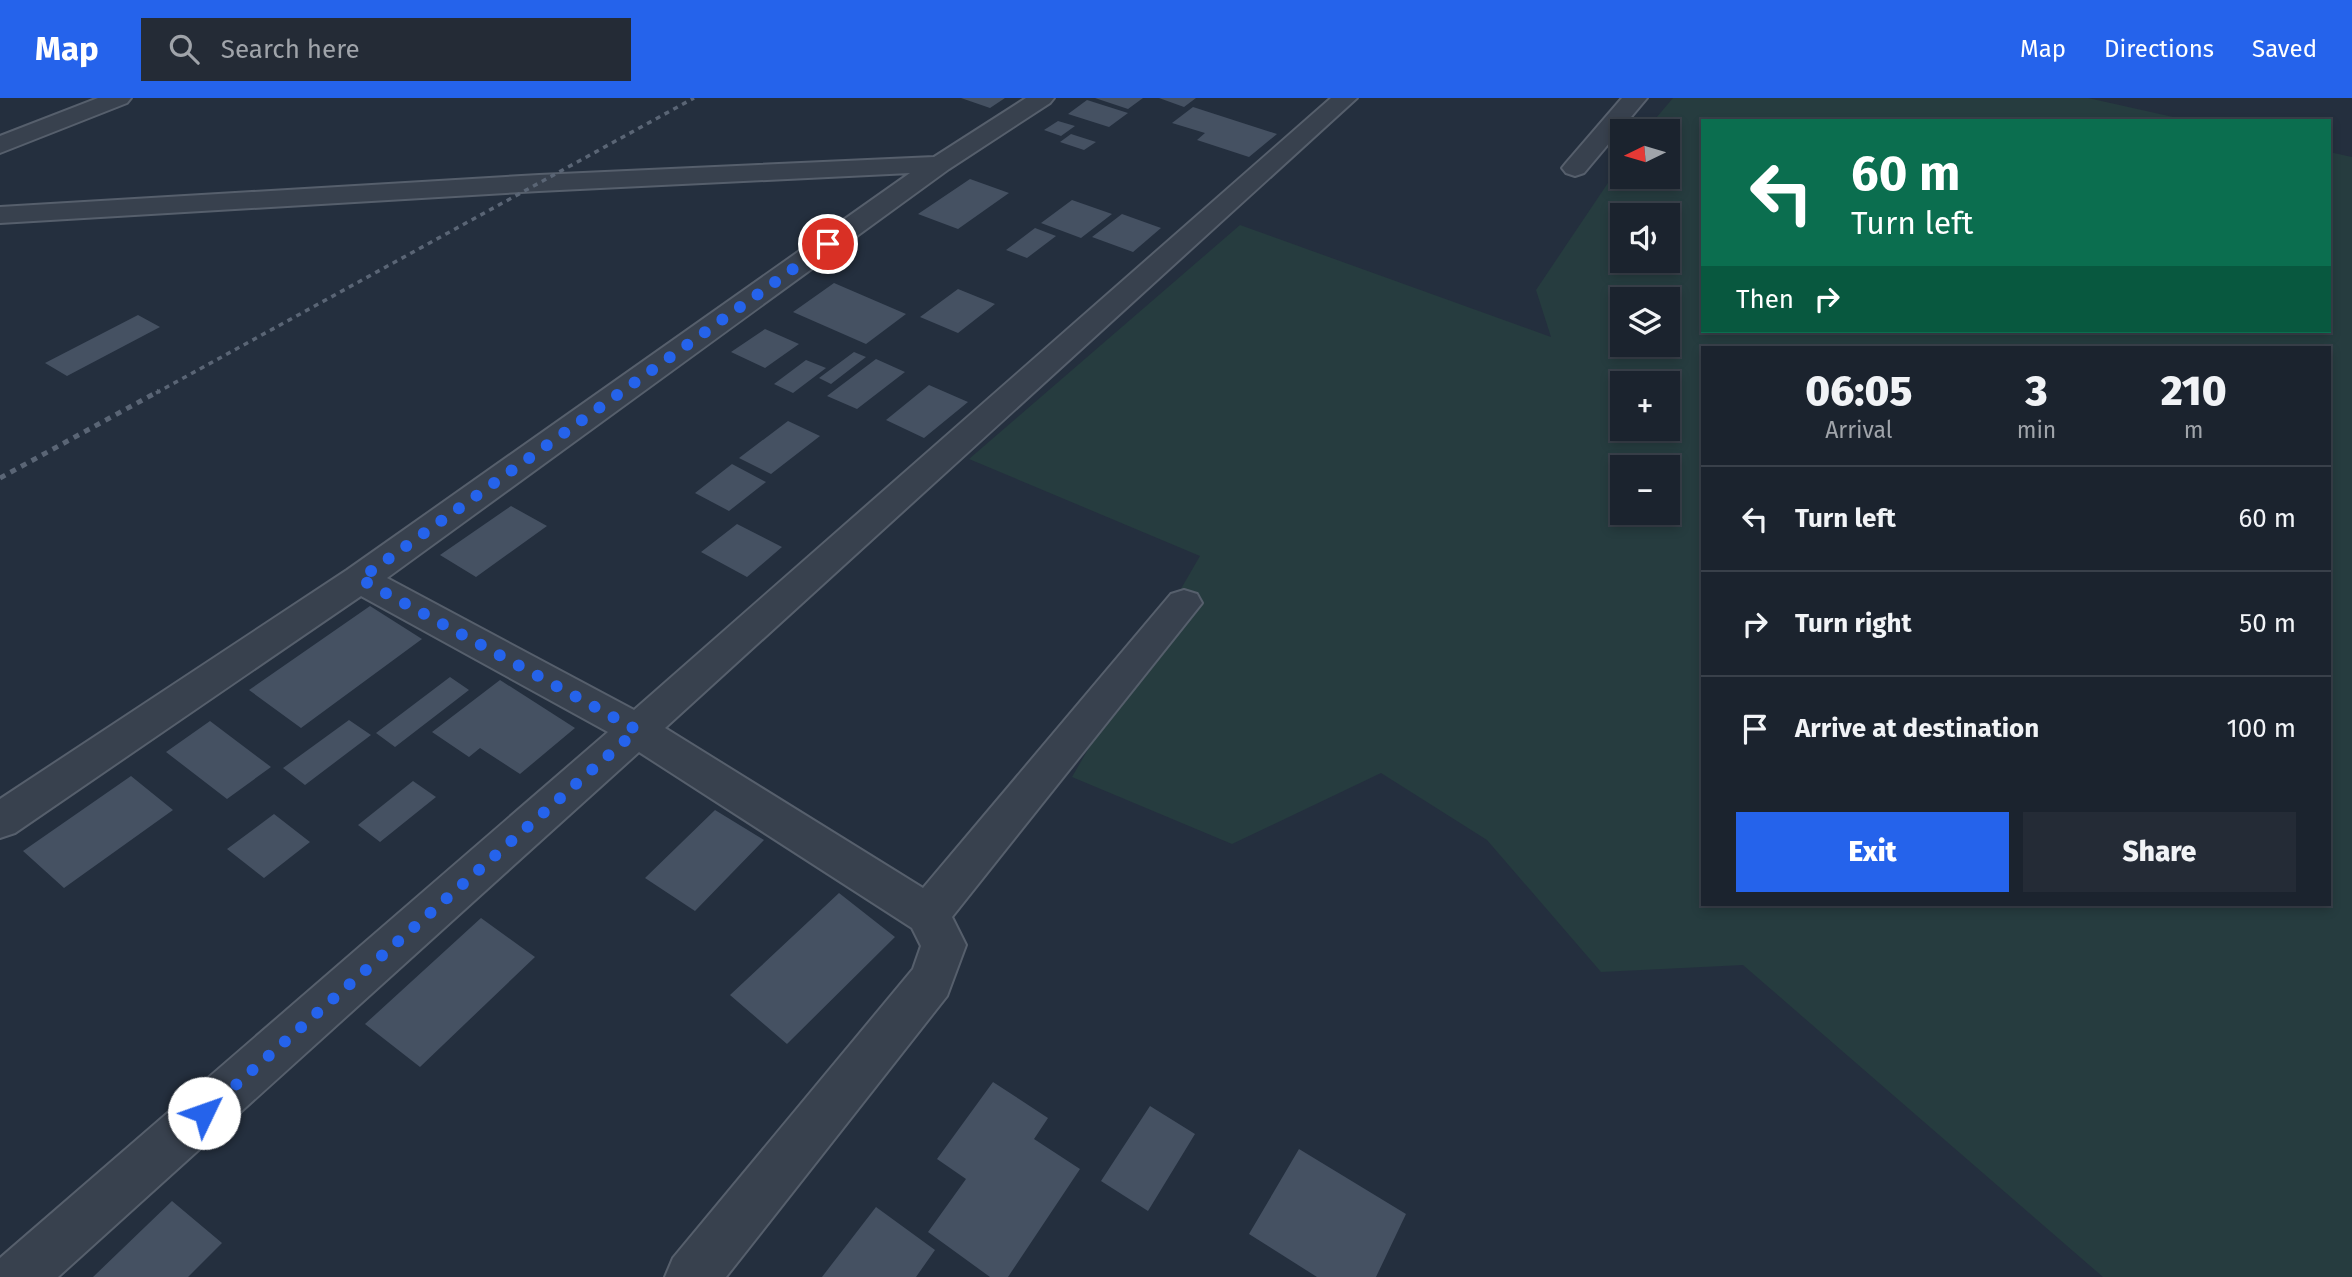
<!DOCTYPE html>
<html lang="en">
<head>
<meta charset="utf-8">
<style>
  :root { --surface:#1b232e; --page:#242b36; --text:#f1f3f6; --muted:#a0a4aa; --line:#39404a; --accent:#2563eb }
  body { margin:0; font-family:"Fira Sans",sans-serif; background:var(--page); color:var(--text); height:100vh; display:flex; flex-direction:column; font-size:26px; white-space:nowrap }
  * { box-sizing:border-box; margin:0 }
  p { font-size:23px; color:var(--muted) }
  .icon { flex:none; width:38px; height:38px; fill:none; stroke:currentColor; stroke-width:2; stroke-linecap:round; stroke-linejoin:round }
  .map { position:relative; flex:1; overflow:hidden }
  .drawer { position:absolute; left:1701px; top:248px; width:630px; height:560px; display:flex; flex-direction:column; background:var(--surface); border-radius:0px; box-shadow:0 4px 10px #0003,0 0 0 2px var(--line) }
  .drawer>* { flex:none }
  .hud { position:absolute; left:1701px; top:21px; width:630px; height:214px; border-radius:0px; box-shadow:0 4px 10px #0003,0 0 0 2px var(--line); background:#0b6e4f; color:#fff; overflow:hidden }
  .needle { width:46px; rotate:265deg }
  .tools { position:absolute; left:1610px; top:21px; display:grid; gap:14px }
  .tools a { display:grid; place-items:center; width:70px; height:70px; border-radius:0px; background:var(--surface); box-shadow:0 4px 10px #0003,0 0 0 2px var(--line); font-size:35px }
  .pin { position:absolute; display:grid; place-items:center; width:60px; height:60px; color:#fff; margin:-30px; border:4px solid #fff; border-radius:50%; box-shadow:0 2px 7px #0007 }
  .me { position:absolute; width:77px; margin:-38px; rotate:48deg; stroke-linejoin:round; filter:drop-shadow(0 0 5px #0008) }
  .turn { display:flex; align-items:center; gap:24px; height:147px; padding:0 35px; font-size:32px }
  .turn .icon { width:91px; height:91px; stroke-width:2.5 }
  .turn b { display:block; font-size:49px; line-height:60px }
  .then { display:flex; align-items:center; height:66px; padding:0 35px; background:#0003; gap:14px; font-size:26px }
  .eta { display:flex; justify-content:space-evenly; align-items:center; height:119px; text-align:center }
  .eta b { font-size:42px; font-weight:800; line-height:49px }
  .action { display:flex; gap:14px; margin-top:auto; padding:14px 35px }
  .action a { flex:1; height:80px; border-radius:0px; background:var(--accent); color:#fff; font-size:28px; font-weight:800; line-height:80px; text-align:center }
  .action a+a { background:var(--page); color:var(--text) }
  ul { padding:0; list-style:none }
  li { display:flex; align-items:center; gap:21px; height:105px; padding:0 35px; border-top:2px solid var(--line) }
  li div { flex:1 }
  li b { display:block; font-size:26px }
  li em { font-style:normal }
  header { display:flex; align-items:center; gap:42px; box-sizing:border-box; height:98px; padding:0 35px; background:var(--accent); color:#fff }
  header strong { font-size:33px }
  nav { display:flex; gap:38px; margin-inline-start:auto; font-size:24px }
  .search { width:490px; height:63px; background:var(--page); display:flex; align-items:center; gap:18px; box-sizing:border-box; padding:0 24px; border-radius:0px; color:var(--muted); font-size:26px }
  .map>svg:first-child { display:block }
  .green { fill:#263c3f; fill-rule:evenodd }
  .building { fill:#455162 }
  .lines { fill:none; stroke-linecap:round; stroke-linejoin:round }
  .minor-casing { stroke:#565f6c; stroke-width:4 }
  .minor { fill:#38414e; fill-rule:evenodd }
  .rail-far1 { stroke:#5a6575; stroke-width:3.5; stroke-dasharray:5 5; stroke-linecap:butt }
  .rail { stroke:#5a6575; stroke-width:5; stroke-dasharray:6 6; stroke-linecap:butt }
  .route { stroke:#2563eb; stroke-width:12; stroke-dasharray:0 21.6 }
</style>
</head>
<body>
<header>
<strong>Map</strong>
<div class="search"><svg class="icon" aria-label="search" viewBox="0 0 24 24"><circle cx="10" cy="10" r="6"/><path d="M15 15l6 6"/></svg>Search here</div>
<nav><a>Map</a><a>Directions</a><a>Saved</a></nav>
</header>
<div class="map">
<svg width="2352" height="1179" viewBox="0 0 2352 1179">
  <rect width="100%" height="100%" fill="#242f3e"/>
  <path class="green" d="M1673,0H2088L2191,23H1703V233H2329V54L2352,59V1179H2103L1743,867L1601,874L1487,742L1381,675L1232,746L1072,679L1200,458L969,361L1240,127L1551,239L1536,192L1622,64V79H1668V33H1645ZM1622,117H1668V163H1622ZM1622,201H1668V247H1622ZM1703,250H2329V807H1703ZM1622,285H1668V331H1622ZM1622,369H1668V415H1622Z"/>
  <path class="building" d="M961,0H1005L990,10Z
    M1095,0H1143L1128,11Z
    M1159,0H1196L1184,9Z
    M1087,2L1128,15L1109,29L1068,16Z
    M1193,9L1277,36L1249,59L1197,42L1205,35L1172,25Z
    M1058,23L1075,28L1061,38L1044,32Z
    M1071,36L1096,44L1084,52L1060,44Z
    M970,81L1009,95L958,131L918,116Z
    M1072,102L1112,116L1081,140L1041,125Z
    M1122,116L1161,130L1133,154L1092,139Z
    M1035,130L1056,138L1027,160L1006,152Z
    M834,185L906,216L866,246L793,214Z
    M958,191L995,206L958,235L920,219Z
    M138,217L160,229L67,278L45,265Z
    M765,231L799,246L765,270L731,254Z
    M854,254L866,259L831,286L819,280Z
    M876,261L905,274L857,311L827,298Z
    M806,262L826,270L793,295L774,286Z
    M929,287L968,304L924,340L886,322Z
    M788,323L820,338L771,376L739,360Z
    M732,366L766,384L729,413L695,395Z
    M511,408L547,428L476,479L440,457Z
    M737,426L782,449L747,479L701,454Z
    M370,508L422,541L301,630L249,592Z
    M450,579L469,592L395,649L376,635Z
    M500,582L575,630L520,676L480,650L469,659L432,634Z
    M349,622L371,637L305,687L283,670Z
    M210,623L271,669L227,701L166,654Z
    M131,678L173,712L64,790L23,753Z
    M413,683L436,699L380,744L358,727Z
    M715,712L764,742L695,813L645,780Z
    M274,716L310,744L264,780L227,751Z
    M839,795L895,839L787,946L730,897Z
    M481,820L535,859L420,969L365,926Z
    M993,984L1048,1020L1034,1041L1080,1071L1008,1179H990L928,1134L966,1081L937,1061Z
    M1150,1008L1195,1036L1148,1113L1101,1083Z
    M1299,1051L1406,1116L1376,1179H1317L1249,1136Z
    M172,1103L222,1145L188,1179H93Z
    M876,1109L935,1152L916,1179H822Z"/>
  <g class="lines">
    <defs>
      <path id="minor" d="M98,0H131L127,5L0,55V38Z
        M1026,0H1054L1050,5L949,71L387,480L634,612L1331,0H1357L665,630L923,790L1171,496L1184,492L1197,496L1202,505L952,819L966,847L947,898L726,1179H665L673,1160L913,871L921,848L912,830L639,654L58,1179H0V1160L608,634L361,498L15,735L0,740V701L347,472L910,75L539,93L0,125V109L539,77L934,59Z
        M1622,0H1647L1584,75L1575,78L1566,75L1562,70L1566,65Z"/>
    </defs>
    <use href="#minor" class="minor-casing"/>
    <use href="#minor" class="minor"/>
    <path class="rail-far1" d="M156,295L694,0"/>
    <path class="rail" d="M0,380L159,293"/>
  </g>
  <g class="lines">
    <path class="route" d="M204,1015L637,632L360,481L828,146"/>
  </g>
</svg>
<div class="tools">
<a><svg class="needle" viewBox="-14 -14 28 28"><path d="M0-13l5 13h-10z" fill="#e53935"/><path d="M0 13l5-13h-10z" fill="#a0a4aa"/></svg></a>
<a><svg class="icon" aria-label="sound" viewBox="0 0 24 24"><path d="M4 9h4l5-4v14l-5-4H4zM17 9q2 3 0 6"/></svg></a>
<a><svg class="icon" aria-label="layers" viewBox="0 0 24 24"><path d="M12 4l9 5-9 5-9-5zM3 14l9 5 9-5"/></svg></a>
<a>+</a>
<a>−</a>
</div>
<div class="pin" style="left:828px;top:146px;background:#d93025"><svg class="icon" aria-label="arrive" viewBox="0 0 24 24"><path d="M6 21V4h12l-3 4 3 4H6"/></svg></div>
<svg class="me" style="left:204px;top:1015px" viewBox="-20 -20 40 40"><circle r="19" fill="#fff"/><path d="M0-13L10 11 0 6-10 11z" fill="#2563eb"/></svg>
<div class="hud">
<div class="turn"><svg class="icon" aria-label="left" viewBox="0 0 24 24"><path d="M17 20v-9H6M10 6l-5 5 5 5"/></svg><div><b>60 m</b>Turn left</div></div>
<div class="then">Then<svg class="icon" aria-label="right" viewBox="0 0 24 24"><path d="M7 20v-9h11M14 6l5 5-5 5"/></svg></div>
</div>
<section class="drawer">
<div class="eta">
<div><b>06:05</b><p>Arrival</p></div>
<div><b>3</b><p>min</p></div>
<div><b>210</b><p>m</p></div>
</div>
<ul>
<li><svg class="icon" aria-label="left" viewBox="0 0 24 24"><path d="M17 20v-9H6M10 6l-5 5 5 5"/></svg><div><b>Turn left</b></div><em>60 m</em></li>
<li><svg class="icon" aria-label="right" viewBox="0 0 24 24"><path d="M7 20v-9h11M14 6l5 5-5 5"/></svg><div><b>Turn right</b></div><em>50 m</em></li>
<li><svg class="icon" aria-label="arrive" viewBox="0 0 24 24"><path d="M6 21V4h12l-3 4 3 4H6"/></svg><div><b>Arrive at destination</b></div><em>100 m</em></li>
</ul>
<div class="action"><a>Exit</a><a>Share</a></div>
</section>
</div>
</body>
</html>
